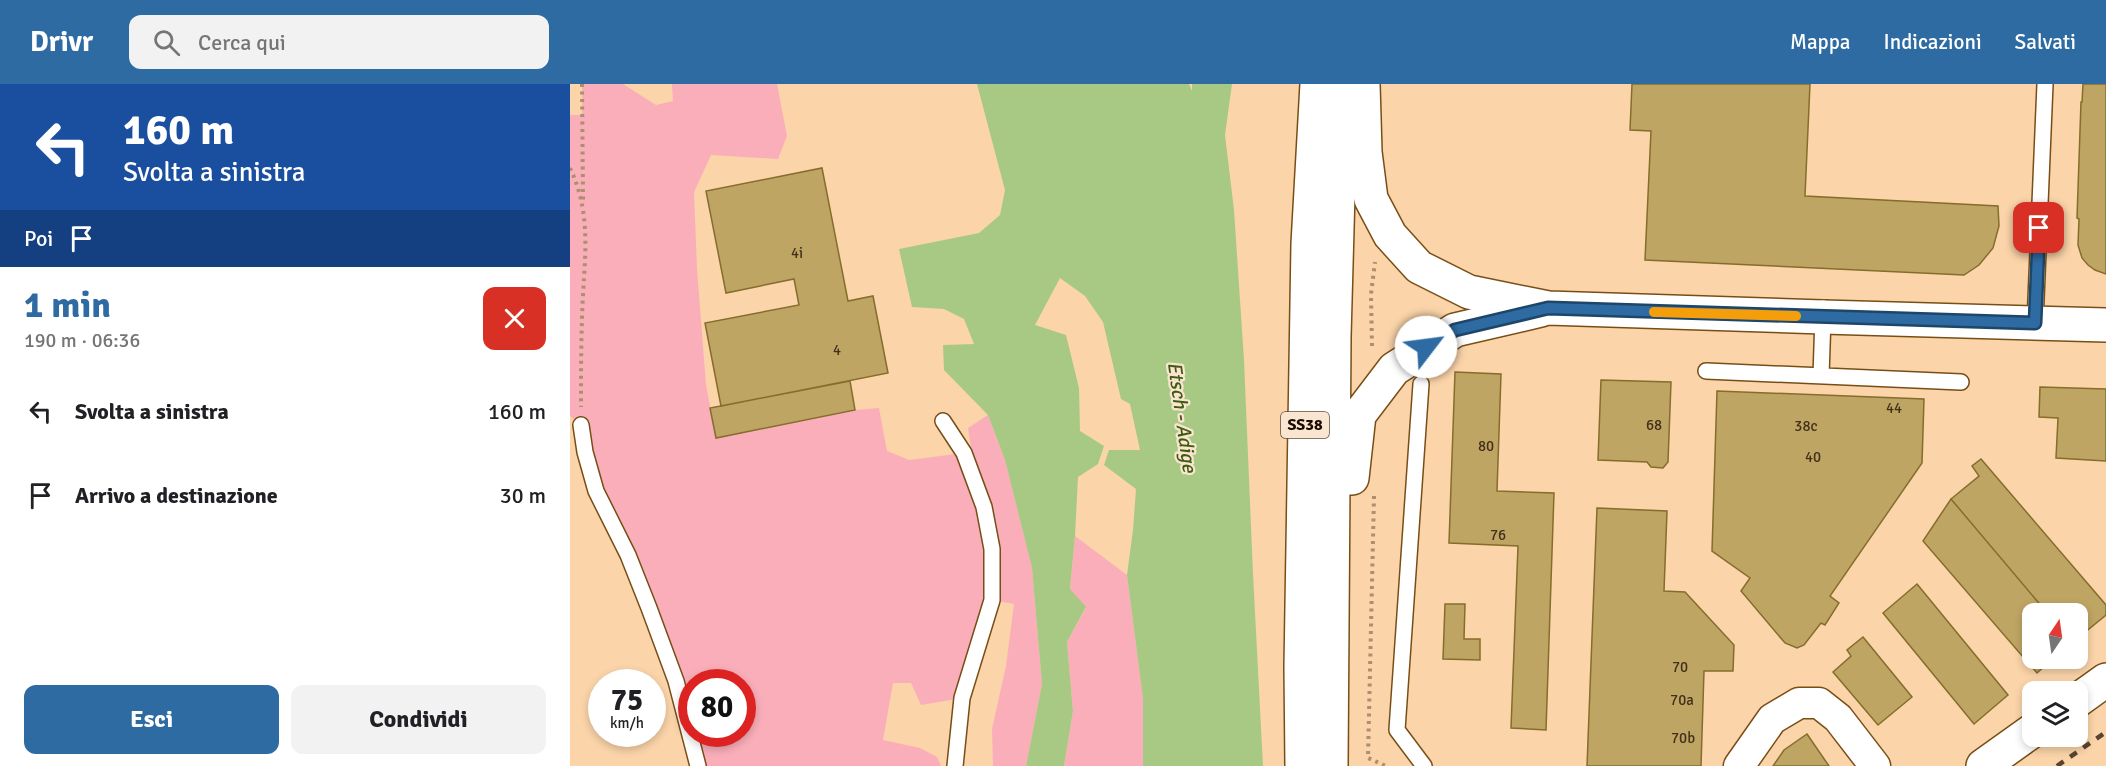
<!DOCTYPE html>
<html lang="it">
<head>
<meta charset="utf-8">
<style>
  :root { --surface:#fff; --page:#f2f2f2; --text:#202124; --muted:#757577; --accent:#2e6ba2 }
  body { margin:0; font-family:Signika,sans-serif; background:var(--page); color:var(--text); height:100vh; display:flex; flex-direction:column; font-size:22px; white-space:nowrap }
  * { box-sizing:border-box; margin:0 }
  p { font-size:20px; color:var(--muted) }
  .icon { flex:none; width:33px; height:33px; fill:none; stroke:currentColor; stroke-width:2; stroke-linecap:round; stroke-linejoin:round }
  .map { position:relative; flex:1; overflow:hidden }
  .panel { display:flex; flex-direction:column; background:var(--surface); width:570px }
  .panel>* { flex:none }
  .guide { background:#1a4fa0; color:#fff; overflow:hidden }
  .needle { width:39px; rotate:13deg }
  .fabs { position:absolute; left:1452px; top:519px; display:grid; gap:12px }
  .fabs a { display:grid; place-items:center; width:66px; height:66px; border-radius:12px; background:var(--surface); box-shadow:0 3px 9px #0003; font-size:30px }
  .speed { position:absolute; left:18px; top:585px; display:flex; gap:12px; font-size:30px; font-weight:700; text-align:center }
  .speed>* { display:grid; place-content:center; width:78px; height:78px; border-radius:50%; background:var(--surface); box-shadow:0 3px 9px #0003; line-height:1 }
  .speed small { font-size:15px; font-weight:400 }
  .speed .limit { border:9px solid #d22; background:#fff; color:#111 }
  .pin { position:absolute; display:grid; place-items:center; width:51px; height:51px; color:#fff; margin:-26px; border-radius:12px; box-shadow:0 3px 9px #0006 }
  .me { position:absolute; width:66px; margin:-33px; rotate:60deg; stroke-linejoin:round; filter:drop-shadow(0 0 4px #0008) }
  .turn { display:flex; align-items:center; gap:21px; height:126px; padding:0 24px; font-size:27px }
  .turn .icon { width:78px; height:78px; stroke-width:2.5 }
  .turn b { display:block; font-size:42px; line-height:51px }
  .then { display:flex; align-items:center; height:57px; padding:0 24px; background:#0003; gap:12px; font-size:22px }
  .round { display:grid; place-items:center; flex:none; width:63px; height:63px; border-radius:12px; background:var(--page) }
  .overview { display:flex; align-items:center; justify-content:space-between; height:102px; padding:0 24px }
  h1 { font-size:36px; font-weight:800; line-height:45px; color:var(--accent) }
  .primary-button { display:flex; gap:12px; margin-top:auto; padding:12px 24px }
  .primary-button a { flex:1; height:69px; border-radius:12px; background:var(--accent); color:#fff; font-size:24px; font-weight:800; line-height:69px; text-align:center }
  .primary-button a+a { background:var(--page); color:var(--text) }
  ul { padding:0; list-style:none }
  li { display:flex; align-items:center; gap:18px; height:84px; padding:0 24px }
  li div { flex:1 }
  li b { display:block; font-size:22px }
  li em { font-style:normal }
  header { display:flex; align-items:center; gap:36px; box-sizing:border-box; height:84px; padding:0 30px; background:var(--accent); color:#fff }
  header strong { font-size:28px }
  nav { display:flex; gap:33px; margin-inline-start:auto; font-size:21px }
  .search { width:420px; height:54px; background:var(--page); display:flex; align-items:center; gap:15px; box-sizing:border-box; padding:0 21px; border-radius:12px; color:var(--muted); font-size:22px }
  main { display:flex; flex:1; min-height:0 }
  .map>svg:first-child { display:block }
  .green { fill:#faaeb9; fill-rule:evenodd }
  .water { fill:#a8c984 }
  .building { fill:#bfa564; stroke:#856d2b; stroke-width:1.5 }
  .lines { fill:none; stroke-linecap:round; stroke-linejoin:round }
  .service-casing { stroke:#784e16; stroke-width:18 }
  .minor-casing { stroke:#784e16; stroke-width:33 }
  .primary-casing { stroke:#784e16; stroke-width:36 }
  .trunk-casing { stroke:#784e16; stroke-width:36 }
  .path { stroke:#ad8e6e; stroke-width:4; stroke-dasharray:3 4.5; stroke-linecap:butt }
  .service { stroke:#fff; stroke-width:15 }
  .minor { stroke:#fff; stroke-width:30 }
  .primary { stroke:#fff; stroke-width:33 }
  .trunk { stroke:#fff; stroke-width:33 }
  .rail { stroke:#5a4330; stroke-width:4.5; stroke-dasharray:8 8; stroke-linecap:butt }
  .route-casing { stroke:#1e4669; stroke-width:15 }
  .route { stroke:#2e6ba2; stroke-width:10 }
  .slow { stroke:#f59e0b; stroke-width:10 }
  .labels { text-anchor:middle; dominant-baseline:central; stroke-width:4.5; stroke-linejoin:round; paint-order:stroke }
  .number-label { font-size:15px; fill:#433019 }
  .shield { fill:#f9e5d0; stroke:#5d4b3e; stroke-width:1.5 }
  .shield-label { font-size:16px; font-weight:bold; fill:#1a0900 }
  .water-label { font-size:20px; font-style:italic; fill:#3f5b12; stroke:#f9e5d0 }
</style>
</head>
<body>
<header>
<strong>Drivr</strong>
<div class="search"><svg class="icon" aria-label="search" viewBox="0 0 24 24"><circle cx="10" cy="10" r="6"/><path d="M15 15l6 6"/></svg>Cerca qui</div>
<nav><a>Mappa</a><a>Indicazioni</a><a>Salvati</a></nav>
</header>
<main>
<section class="panel">
<div class="guide">
<div class="turn"><svg class="icon" aria-label="left" viewBox="0 0 24 24"><path d="M17 20v-9H6M10 6l-5 5 5 5"/></svg><div><b>160 m</b>Svolta a sinistra</div></div>
<div class="then">Poi<svg class="icon" aria-label="arrive" viewBox="0 0 24 24"><path d="M6 21V4h12l-3 4 3 4H6"/></svg></div>
</div>
<div class="overview"><div><h1>1 min</h1><p>190 m · 06:36</p></div><a class="round" style="background:#d93025;color:#fff"><svg class="icon" aria-label="close" viewBox="0 0 24 24"><path d="M6 6l12 12M18 6L6 18"/></svg></a></div>
<ul>
<li><svg class="icon" aria-label="left" viewBox="0 0 24 24"><path d="M17 20v-9H6M10 6l-5 5 5 5"/></svg><div><b>Svolta a sinistra</b></div><em>160 m</em></li>
<li><svg class="icon" aria-label="arrive" viewBox="0 0 24 24"><path d="M6 21V4h12l-3 4 3 4H6"/></svg><div><b>Arrivo a destinazione</b></div><em>30 m</em></li>
</ul>
<div class="primary-button"><a>Esci</a><a>Condividi</a></div>
</section>
<div class="map">
<svg width="1536" height="682" viewBox="0 0 1536 682">
  <rect width="100%" height="100%" fill="#fbd4a9"/>
  <path class="green" d="M12,0H53L86,21L103,17L102,0H207L217,52L208,75L141,71L124,108L127,185L136,301L146,354L285,326L309,324L317,367L339,376L394,369L401,364L398,344L418,331L435,376L462,484L472,600L456,682H423L422,645L436,582L444,520L422,516L392,614L351,621L341,599H323L313,656L350,664L367,673L371,682H128L106,597L26,407L11,341L0,332V31H12ZM122,598H172V650H122Z
    M505,452L557,491L573,615V682H494L503,627L497,558L516,524L500,506Z"/>
  <path class="water" d="M407,0H619L622,7V0H662L655,51L664,126L674,276L683,490L693,682H573V615L557,491L563,446L566,405L534,381L539,366H570L560,320L551,315L533,238L515,212L490,194L465,241L496,251L509,304L510,347L534,362L528,380L508,393L505,452L500,505L516,523L497,558L503,627L494,682H456L472,600L462,484L435,376L418,331L374,286L373,261L404,260L394,235L374,225L342,223L329,165L409,149L430,131L435,106Z"/>
  <path class="building" d="M1062,0H1240L1235,112L1428,122L1429,142L1423,164L1409,181L1394,191L1075,176L1081,47L1060,46Z
    M1513,0H1536V190L1525,186L1518,181L1512,174L1508,161L1509,135L1507,134L1511,18H1512Z
    M252,84L278,217L303,212L318,289L151,322L135,239L229,221L224,195L156,209L136,107Z
    M885,288L931,290L927,407L984,409L976,646L941,644L948,462L879,459Z
    M1031,296L1101,298L1098,378L1093,384L1081,383L1077,378L1028,376Z
    M280,297L285,326L146,354L140,324Z
    M1470,303L1536,305V377L1486,374L1488,334L1469,333Z
    M1147,307L1354,315L1352,379L1260,512L1269,519L1255,541L1251,539L1234,561L1227,564L1215,559L1171,507L1180,494L1142,467Z
    M1411,375L1536,521V531L1508,554V530H1478L1381,415L1409,392L1402,382Z
    M1381,415L1478,530H1462V574H1484L1467,589L1353,457Z
    M1027,424L1097,427L1094,507L1115,508L1164,561L1163,587H1134L1131,682H1017Z
    M1347,500L1438,611L1404,640L1313,529Z
    M875,520H895L894,555H910V576L873,575Z
    M1293,553L1342,613L1308,641L1263,588L1281,572L1277,566Z
    M1237,650L1259,682H1203L1214,666Z"/>
  <g class="lines">
    <defs>
      <path id="service" d="M1465,239L1475,0
        M1136,287L1391,298
        M1251,292L1253,233
        M851,300L827,646L854,682
        M373,337L394,369L414,423L422,465V516L392,614L385,682
        M11,341L15,368L26,407L58,471L79,524L106,597L128,682"/>
      <path id="minor" d="M1169,682L1202,635L1229,619H1249L1268,634L1305,682"/>
      <path id="primary" d="M1253,233L1536,241
        M1508,616L1536,596
        M1413,682L1462,647"/>
      <path id="trunk" d="M793,0L795,68L801,115L820,151L849,183L899,208L978,224L1253,233
        M782,394L789,331L824,285L885,246L971,226
        M732,682L731,583L738,160L747,0
        M761,682L764,253L771,0"/>
    </defs>
    <use href="#service" class="service-casing"/>
    <use href="#minor" class="minor-casing"/>
    <use href="#primary" class="primary-casing"/>
    <use href="#trunk" class="trunk-casing"/>
    <path class="path" d="M12,0L13,116
      M0,84C24,134 13,182 12,235C11,264 11,294 11,323
      M802,262L801,210L805,178
      M804,412L798,674L816,682"/>
    <use href="#service" class="service"/>
    <use href="#minor" class="minor"/>
    <use href="#primary" class="primary"/>
    <use href="#trunk" class="trunk"/>
    <path class="rail" d="M1487,682L1536,648"/>
  </g>
  <g class="lines">
    <defs>
      <path id="route" d="M856,263L885,246L978,224L1465,239L1469,144"/>
    </defs>
    <use href="#route" class="route-casing"/>
    <use href="#route" class="route"/>
    <path class="slow" d="M1084,228L1226,232"/>
  </g>
  <g class="labels">
    <g class="number-label">
      <text x="227" y="169">4i</text>
      <text x="267" y="266">4</text>
      <text x="1324" y="324">44</text>
      <text x="1084" y="341">68</text>
      <text x="1236" y="342">38c</text>
      <text x="916" y="362">80</text>
      <text x="1243" y="373">40</text>
      <text x="928" y="451">76</text>
      <text x="1110" y="583">70</text>
      <text x="1112" y="616">70a</text>
      <text x="1113" y="654">70b</text>
    </g>
    <rect class="shield" x="711" y="328" width="48" height="26" rx="4.5"/>
    <g class="shield-label">
      <text x="735" y="341">SS38</text>
    </g>
    <g class="water-label">
      <text transform="translate(612 333) rotate(82)">Etsch - Adige</text>
    </g>
  </g>
</svg>
<div class="fabs">
<a><svg class="needle" viewBox="-14 -14 28 28"><path d="M0-13l5 13h-10z" fill="#e53935"/><path d="M0 13l5-13h-10z" fill="#757577"/></svg></a>
<a><svg class="icon" aria-label="layers" viewBox="0 0 24 24"><path d="M12 4l9 5-9 5-9-5zM3 14l9 5 9-5"/></svg></a>
</div>
<div class="speed"><div>75<small>km/h</small></div><div class="limit">80</div></div>
<div class="pin" style="left:1469px;top:144px;background:#d93025"><svg class="icon" aria-label="arrive" viewBox="0 0 24 24"><path d="M6 21V4h12l-3 4 3 4H6"/></svg></div>
<svg class="me" style="left:856px;top:263px" viewBox="-20 -20 40 40"><circle r="19" fill="#fff"/><path d="M0-13L10 11 0 6-10 11z" fill="#2e6ba2"/></svg>
</div>
</main>
</body>
</html>
